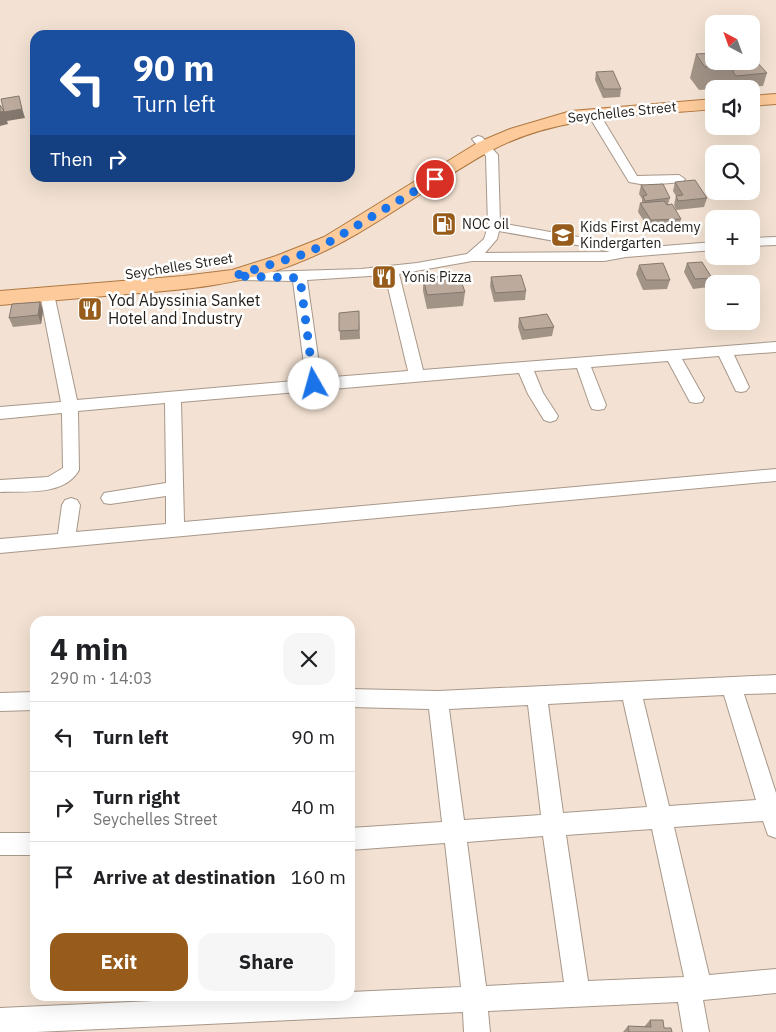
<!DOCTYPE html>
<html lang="en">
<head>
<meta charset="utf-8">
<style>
  :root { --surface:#fff; --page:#f6f6f6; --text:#202124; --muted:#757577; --line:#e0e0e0; --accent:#975c1b }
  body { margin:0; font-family:"IBM Plex Sans",sans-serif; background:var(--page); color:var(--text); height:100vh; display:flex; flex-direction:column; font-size:19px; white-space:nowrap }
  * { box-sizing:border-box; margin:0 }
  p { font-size:16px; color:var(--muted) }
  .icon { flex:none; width:28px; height:28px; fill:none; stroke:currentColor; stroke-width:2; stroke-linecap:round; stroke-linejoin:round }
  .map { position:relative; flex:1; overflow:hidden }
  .panel { position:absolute; left:30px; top:616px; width:325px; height:385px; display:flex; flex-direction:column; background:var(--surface); border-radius:15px; box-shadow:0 5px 20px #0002 }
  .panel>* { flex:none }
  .guide { position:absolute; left:30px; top:30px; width:325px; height:152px; border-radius:15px; box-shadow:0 5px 20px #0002; background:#1a4fa0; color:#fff; overflow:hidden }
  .needle { width:32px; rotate:319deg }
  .tools { position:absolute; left:705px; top:15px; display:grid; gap:10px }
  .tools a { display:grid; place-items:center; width:55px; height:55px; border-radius:10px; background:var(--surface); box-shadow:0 5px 20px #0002; font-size:25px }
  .pin { position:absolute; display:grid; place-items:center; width:42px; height:42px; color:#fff; margin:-21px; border:2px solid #fff; border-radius:50%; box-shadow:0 1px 5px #0007 }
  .me { position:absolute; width:55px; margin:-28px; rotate:353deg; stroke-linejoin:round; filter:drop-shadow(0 0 4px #0008) }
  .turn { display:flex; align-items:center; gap:18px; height:105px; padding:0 20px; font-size:22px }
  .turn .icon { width:65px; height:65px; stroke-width:2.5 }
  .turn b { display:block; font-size:35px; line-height:42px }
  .then { display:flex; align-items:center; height:48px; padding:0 20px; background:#0003; gap:10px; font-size:19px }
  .round { display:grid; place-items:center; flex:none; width:52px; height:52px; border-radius:15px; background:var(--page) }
  .overview { display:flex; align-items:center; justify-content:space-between; height:85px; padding:0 20px }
  h1 { font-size:30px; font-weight:800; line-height:38px }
  .button { display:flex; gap:10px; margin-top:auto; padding:10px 20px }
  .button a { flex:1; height:58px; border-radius:15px; background:var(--accent); color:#fff; font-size:20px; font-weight:800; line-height:58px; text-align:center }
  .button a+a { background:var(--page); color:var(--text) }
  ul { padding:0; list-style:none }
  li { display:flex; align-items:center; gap:15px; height:70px; padding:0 20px; border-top:1px solid var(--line) }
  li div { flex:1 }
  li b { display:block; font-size:19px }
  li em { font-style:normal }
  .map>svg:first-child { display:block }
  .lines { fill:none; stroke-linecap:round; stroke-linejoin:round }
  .minor-casing { stroke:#a8988a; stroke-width:2 }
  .primary-casing { stroke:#af7842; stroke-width:2 }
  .minor { fill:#fff; fill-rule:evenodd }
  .primary { fill:#fdcb9b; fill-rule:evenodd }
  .wall { fill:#a29387 }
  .shaded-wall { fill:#84786e }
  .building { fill:#bcab9d; stroke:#84786e }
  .route { stroke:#1a73e8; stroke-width:9; stroke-dasharray:0 16.2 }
  .labels { text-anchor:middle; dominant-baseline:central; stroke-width:5; stroke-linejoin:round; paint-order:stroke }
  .far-street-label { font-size:14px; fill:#231d18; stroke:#fff }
  .far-poi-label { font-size:14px; fill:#231d18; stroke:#fff; text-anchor:start }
  .poi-label { font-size:16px; fill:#231d18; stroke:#fff; text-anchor:start }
</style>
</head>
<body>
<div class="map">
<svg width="776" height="1032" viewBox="0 0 776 1032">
  <rect width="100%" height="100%" fill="#f3e2d3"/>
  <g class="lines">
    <defs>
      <path id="minor" d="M593,110L599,113L637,176L679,175L685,179L683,182L646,185L629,182L587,113Z
        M478,136L482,137L498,155L500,223L601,241L626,249L714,242V250L626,257L604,261H472L399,274L423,370L776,342V352L734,355L749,387L746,391L741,392L736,391L719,356L682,359L704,398L702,402L696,403L690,402L668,361L591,367L606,405L604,409L598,410L592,409L590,405L577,368L534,371L543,393L558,416L556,420L550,422L544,420L528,394L519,373L181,402L184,522L776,469V481L0,553V539L58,534L62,505L65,500L71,498L77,500L80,505L76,532L166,524V496L110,504L104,503L101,498L104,493L110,492L166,483L165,403L78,411L79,470C65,496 25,491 0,492V480L48,477L63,468L62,413L0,419V407L61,402L40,294L42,291H52L54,294L77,400L306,380L293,281L234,280L227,276L229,273L361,269L417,263L467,254L484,239L488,226L486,156L472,139ZM499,231L599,249L610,252L485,253L497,239ZM385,275L408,371L321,378L307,280Z
        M776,237V245L751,246V238Z
        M776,675V693L744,694L776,793V838L768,835L763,821L674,827L709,975L776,969V993L703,1000L709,1032H683L678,1002L488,1011L490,1032H464L463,1012L36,1032H0V1008L262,996H350V992L461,987L445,843L350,850V828L442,822L429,709L350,707V689L438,691ZM724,695L756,800L669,806L643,699ZM623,700L647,807L563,813L548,704ZM528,705L541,815L464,820L449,709ZM652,829L684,977L588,981L566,835ZM543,836L564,982L486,986L467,842Z
        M35,692V710L0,711V693Z
        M0,833H35V855H0Z"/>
      <path id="primary" d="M776,94V104L751,106V96Z
        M714,99V109C639,116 560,114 492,150C424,187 365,238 292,265C239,285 184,290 128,294C86,298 43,301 0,305V291L183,276L232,270L276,256L324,237L479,142L510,129L571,111Z"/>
    </defs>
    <use href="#minor" class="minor-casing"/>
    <use href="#primary" class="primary-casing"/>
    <use href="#minor" class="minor"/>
    <use href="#primary" class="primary"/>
  </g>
  <path class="wall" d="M696,54L767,73L763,86L733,88L730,85L729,88L699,90L690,78Z
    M596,72L621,89L620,97L603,98L595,80Z
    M675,182L707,198L704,207L676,210L674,205L676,196L673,191Z
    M641,185L670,198L668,204L681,219L678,228L649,229L638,212L640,203H642V199L639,194Z
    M687,263L712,278L709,287L693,289L684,272Z
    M639,265L670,280L667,289L643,290L636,274Z
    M423,277L465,292L463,306L427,309L423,291Z
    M491,277L526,291L525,300L494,302L490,286Z
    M40,302L43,311L41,324L13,327L9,318Z
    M359,311L360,339L340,340L339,313Z
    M519,318L554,327L552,336L522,340L518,327Z
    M650,1020L672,1032H623L628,1026L644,1027Z"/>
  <path class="shaded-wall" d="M21,105L25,118L7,121L4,112Z
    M4,111L8,124L0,126V112Z
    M40,302L43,311L41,324L38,315Z"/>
  <path class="building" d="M714,53V61H733L736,65L705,67L696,54Z
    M751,60H755L767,73L736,76L733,72L736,65L733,62L751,61Z
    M613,71L621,89H604L596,72Z
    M32,94H35V102Z
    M19,96L22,109L4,112L1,99Z
    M0,105L4,111L0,112Z
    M695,180L707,198L678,201L676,196L683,195L675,182Z
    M663,184L670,198L645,201L643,196L647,195L641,185Z
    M664,201L667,205L672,204L681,219L651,220L640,203Z
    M702,262L712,278L695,279L687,263Z
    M663,263L670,280H646L639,265Z
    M459,275L465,292L427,295L423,277Z
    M521,275L526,291L495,293L491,277Z
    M40,302L38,315L9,318L12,304Z
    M359,311V330L339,331V313Z
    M547,314L554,327L524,330L519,318Z
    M650,1020H663L664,1028H671L672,1032H629L628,1026L651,1027Z"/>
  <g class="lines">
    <path class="route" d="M314,384L300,278L234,276L307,253L331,241L435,179"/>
  </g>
  <defs>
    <symbol id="fuel-square" viewBox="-11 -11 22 22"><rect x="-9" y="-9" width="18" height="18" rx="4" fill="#975c1b" stroke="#fff"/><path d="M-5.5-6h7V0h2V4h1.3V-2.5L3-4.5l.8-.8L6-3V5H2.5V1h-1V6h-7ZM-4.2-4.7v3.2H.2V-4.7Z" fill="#fff"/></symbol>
    <symbol id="school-square" viewBox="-11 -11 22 22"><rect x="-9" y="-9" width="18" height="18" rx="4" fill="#975c1b" stroke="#fff"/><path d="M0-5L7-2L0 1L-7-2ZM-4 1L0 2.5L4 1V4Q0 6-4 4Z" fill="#fff"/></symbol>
    <symbol id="restaurant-square" viewBox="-11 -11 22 22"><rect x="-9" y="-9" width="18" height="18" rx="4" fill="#975c1b" stroke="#fff"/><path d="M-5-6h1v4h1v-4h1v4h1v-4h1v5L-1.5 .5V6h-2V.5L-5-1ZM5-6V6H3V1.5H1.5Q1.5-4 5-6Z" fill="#fff"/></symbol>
  </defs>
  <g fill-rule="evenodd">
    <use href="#fuel-square" x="430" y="210" width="28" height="28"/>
    <use href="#school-square" x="549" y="221" width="28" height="28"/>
    <use href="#restaurant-square" x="370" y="263" width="28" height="28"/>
    <use href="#restaurant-square" x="76" y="295" width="28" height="28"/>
  </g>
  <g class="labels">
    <g class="far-street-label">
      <text transform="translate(622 112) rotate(-6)">Seychelles Street</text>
      <text transform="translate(179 266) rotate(-9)">Seychelles Street</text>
    </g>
    <g class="far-poi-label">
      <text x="462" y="224">NOC oil</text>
      <text x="580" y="227">Kids First Academy<tspan x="580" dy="16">Kindergarten</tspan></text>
      <text x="402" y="277">Yonis Pizza</text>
    </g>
    <g class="poi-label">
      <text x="108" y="300">Yod Abyssinia Sanket<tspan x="108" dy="18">Hotel and Industry</tspan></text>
    </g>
  </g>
</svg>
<div class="tools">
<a><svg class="needle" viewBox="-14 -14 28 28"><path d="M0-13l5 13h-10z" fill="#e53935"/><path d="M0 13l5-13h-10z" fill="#757577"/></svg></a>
<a><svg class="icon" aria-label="sound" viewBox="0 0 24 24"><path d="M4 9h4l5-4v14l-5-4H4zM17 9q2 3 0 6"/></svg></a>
<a><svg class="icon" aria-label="search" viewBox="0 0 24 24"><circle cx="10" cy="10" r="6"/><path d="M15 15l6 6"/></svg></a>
<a>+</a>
<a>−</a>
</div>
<div class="pin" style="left:435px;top:179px;background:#d93025"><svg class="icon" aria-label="arrive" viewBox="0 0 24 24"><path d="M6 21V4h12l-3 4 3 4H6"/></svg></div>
<svg class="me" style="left:314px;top:384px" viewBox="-20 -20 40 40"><circle r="19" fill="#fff"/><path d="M0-13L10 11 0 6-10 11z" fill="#1a73e8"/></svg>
<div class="guide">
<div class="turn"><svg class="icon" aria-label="left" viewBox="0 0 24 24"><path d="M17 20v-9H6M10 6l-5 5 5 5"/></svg><div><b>90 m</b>Turn left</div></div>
<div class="then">Then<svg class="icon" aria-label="right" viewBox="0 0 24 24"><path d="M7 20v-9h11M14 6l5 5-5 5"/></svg></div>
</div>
<section class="panel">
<div class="overview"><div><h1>4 min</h1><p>290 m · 14:03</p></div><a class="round"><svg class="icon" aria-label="close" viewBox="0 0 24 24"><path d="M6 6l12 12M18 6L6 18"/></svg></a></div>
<ul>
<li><svg class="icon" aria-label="left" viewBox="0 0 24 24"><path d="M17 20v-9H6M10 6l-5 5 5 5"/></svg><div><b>Turn left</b></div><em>90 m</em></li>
<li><svg class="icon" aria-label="right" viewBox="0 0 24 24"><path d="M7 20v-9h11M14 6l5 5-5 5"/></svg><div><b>Turn right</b><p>Seychelles Street</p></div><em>40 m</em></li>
<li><svg class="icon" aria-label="arrive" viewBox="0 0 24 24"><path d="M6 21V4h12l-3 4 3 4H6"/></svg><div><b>Arrive at destination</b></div><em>160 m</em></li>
</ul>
<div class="button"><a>Exit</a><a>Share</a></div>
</section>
</div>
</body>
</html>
